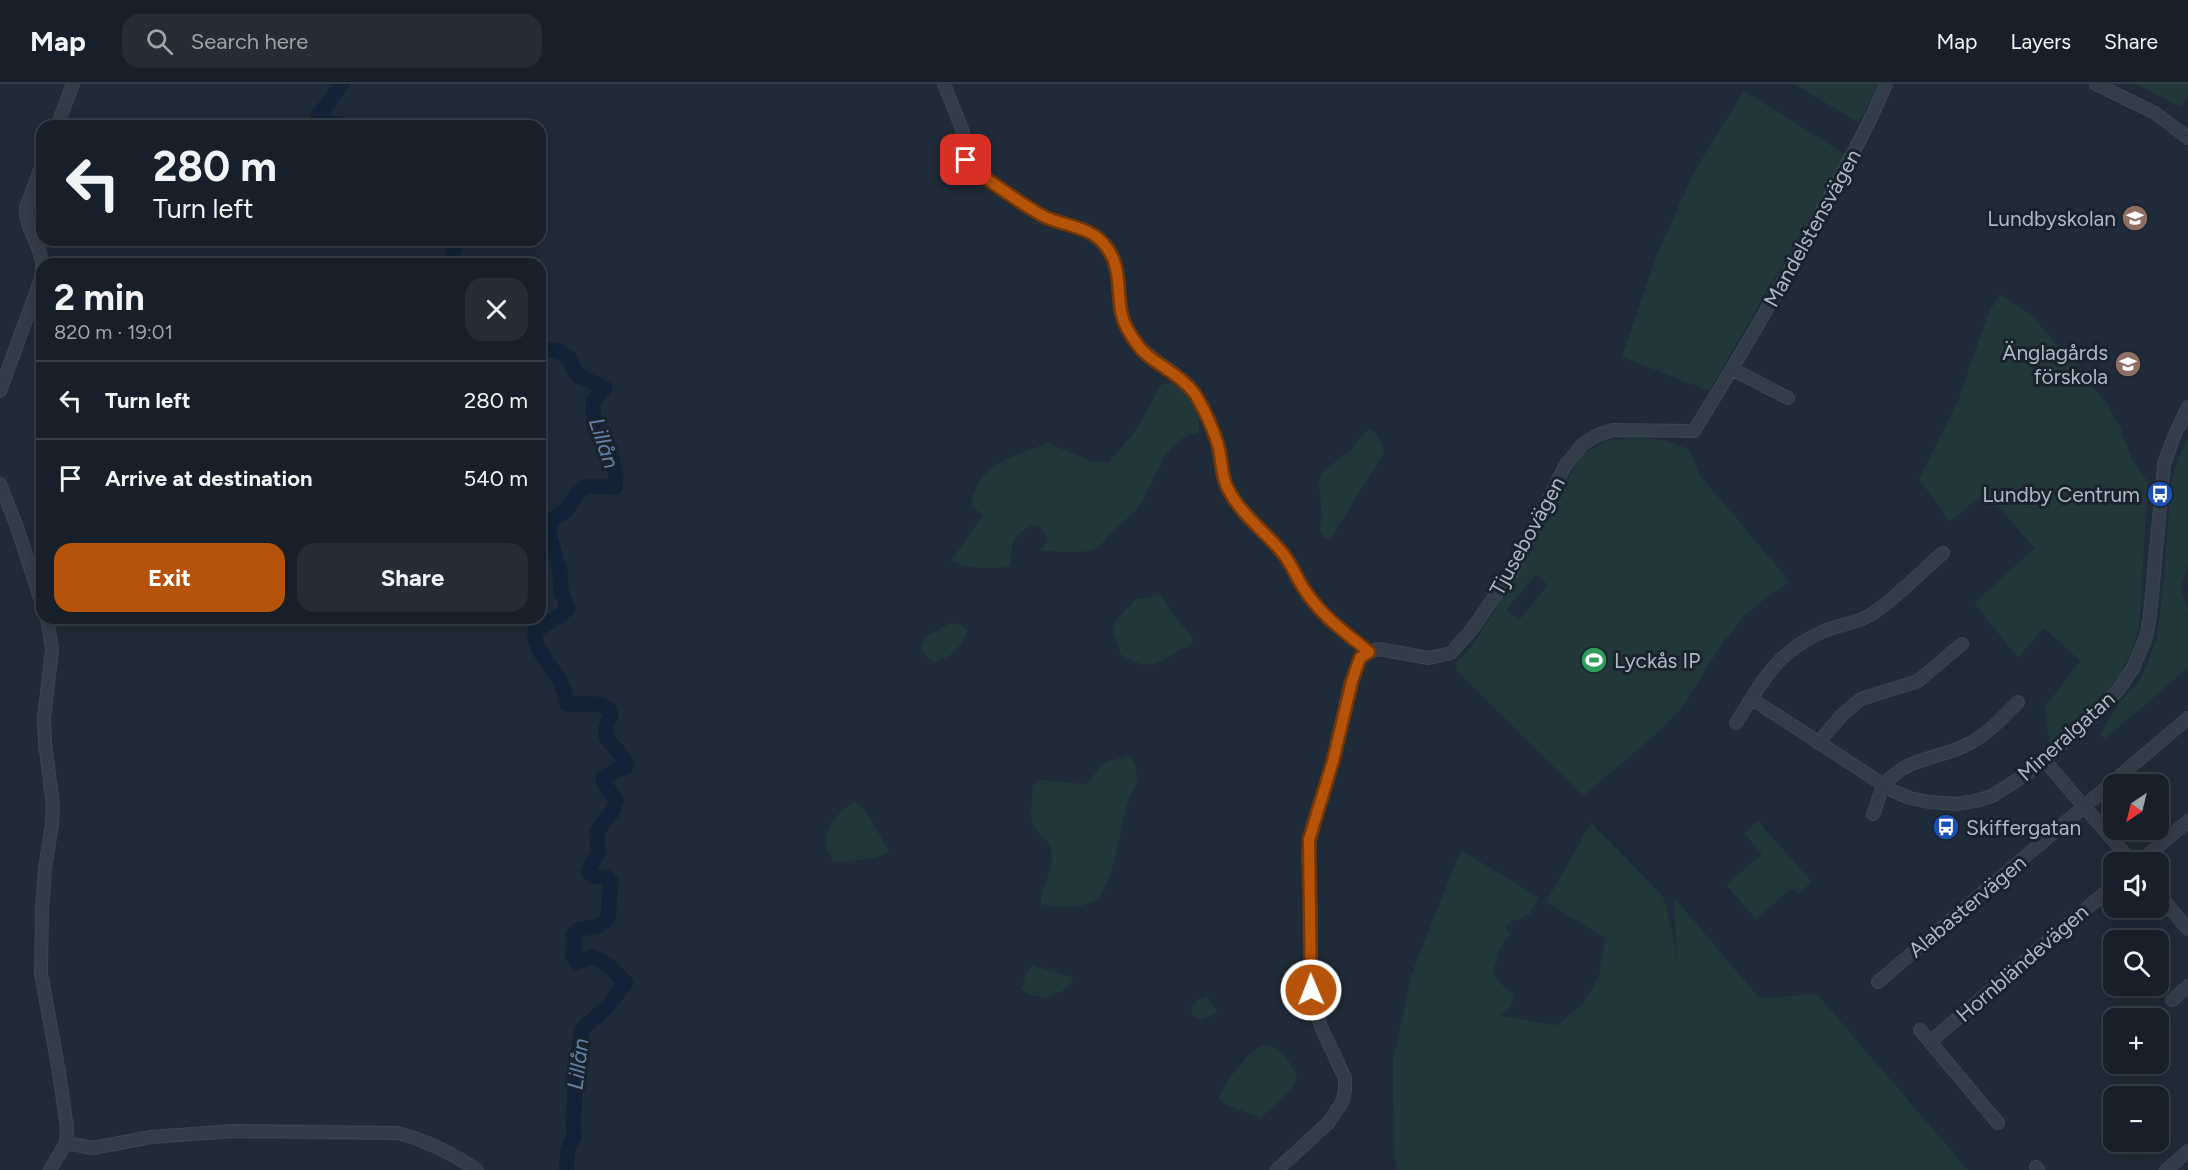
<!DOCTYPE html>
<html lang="en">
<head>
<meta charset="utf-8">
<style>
  :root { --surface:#17202a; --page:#242d36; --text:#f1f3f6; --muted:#9ea3a8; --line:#363e47; --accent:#b45309 }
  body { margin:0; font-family:Figtree,sans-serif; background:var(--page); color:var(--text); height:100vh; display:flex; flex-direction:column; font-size:22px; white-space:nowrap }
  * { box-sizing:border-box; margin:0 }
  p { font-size:20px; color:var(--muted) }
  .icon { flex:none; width:33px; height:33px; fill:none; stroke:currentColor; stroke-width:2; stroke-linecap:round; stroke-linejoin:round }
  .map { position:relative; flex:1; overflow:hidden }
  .drawer { position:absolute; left:36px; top:174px; width:510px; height:366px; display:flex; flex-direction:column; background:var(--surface); border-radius:18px; box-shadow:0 3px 15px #0003,0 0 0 2px var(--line) }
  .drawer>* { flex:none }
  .guide { position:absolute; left:36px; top:36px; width:510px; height:126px; border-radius:18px; box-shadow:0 3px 15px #0003,0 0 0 2px var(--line); background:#17202a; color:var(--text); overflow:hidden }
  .needle { width:39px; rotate:215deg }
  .controls { position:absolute; left:2103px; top:690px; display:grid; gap:12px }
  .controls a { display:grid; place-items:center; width:66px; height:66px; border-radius:12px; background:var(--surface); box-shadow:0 3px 15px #0003,0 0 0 2px var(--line); font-size:30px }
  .pin { position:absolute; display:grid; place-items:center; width:51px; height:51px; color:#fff; margin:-26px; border-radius:12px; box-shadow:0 3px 9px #0006 }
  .me { position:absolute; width:66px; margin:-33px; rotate:359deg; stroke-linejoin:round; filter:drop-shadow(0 0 4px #0008) }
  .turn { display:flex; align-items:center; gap:21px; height:126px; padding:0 18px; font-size:27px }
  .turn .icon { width:78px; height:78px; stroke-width:2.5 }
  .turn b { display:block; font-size:42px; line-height:51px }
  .round { display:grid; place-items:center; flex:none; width:63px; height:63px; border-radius:18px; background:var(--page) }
  .headline { display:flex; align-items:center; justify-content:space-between; height:102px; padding:0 18px }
  h1 { font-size:36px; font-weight:700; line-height:45px }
  .cta { display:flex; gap:12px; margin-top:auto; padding:12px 18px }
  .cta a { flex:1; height:69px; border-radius:18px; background:var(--accent); color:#fff; font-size:24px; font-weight:700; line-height:69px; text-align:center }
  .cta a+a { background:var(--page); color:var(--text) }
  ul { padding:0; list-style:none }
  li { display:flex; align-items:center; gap:18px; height:78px; padding:0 18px; border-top:2px solid var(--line) }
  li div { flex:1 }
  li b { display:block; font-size:22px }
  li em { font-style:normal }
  header { display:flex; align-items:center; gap:36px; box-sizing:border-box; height:84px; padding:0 30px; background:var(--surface); border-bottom:2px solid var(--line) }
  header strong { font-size:28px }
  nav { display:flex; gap:33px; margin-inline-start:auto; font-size:21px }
  .search { width:420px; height:54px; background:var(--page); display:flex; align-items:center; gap:15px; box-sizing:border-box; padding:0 21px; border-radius:18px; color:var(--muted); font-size:22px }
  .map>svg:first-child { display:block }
  .green { fill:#21373a; fill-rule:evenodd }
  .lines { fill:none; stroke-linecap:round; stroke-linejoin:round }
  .river { stroke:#132236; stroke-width:15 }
  .minor-casing { stroke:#3c4652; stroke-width:14 }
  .minor { stroke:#333d49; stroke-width:12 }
  .route-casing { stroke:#753606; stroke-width:15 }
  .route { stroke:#b45309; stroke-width:10 }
  .labels { text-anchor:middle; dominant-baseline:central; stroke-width:6; stroke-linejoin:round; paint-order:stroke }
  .poi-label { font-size:21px; fill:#adb7c6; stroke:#19222d; text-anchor:end }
  .street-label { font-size:21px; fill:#adb7c6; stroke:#19222d }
  .water-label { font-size:22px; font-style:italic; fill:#6482a7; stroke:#19222d }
</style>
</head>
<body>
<header>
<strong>Map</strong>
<div class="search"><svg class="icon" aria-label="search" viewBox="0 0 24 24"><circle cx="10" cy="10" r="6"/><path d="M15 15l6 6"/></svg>Search here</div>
<nav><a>Map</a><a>Layers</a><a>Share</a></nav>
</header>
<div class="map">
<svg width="2188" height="1086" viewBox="0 0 2188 1086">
  <rect width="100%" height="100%" fill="#1f2b38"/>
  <path class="green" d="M1794,0H1878L1859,39Z
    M2136,0H2188V12L2180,23Z
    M1744,7L1846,71L1709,307L1622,273L1656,173L1694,88Z
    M2000,211L2030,230L2107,319L2121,345L2131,373L2148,398L2139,544L2131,569L2119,592L2103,613L2050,663L2045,623L2080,577L2044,544L2018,574L1974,519L2035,464L1985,408L1950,438L1919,395L1959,314L1989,228Z
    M1173,298C1193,312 1201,323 1199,349C1163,353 1156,398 1139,422C1130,434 1118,441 1109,451C1103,458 1101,463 1092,466C1079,470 1054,467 1040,467L1047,458L1045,449L1037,441C1026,442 1013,452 1012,463C1011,470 1012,476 1010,483C990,485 970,485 951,477L983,431L971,422C976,380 1014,372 1048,359L1088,376L1108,379L1135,348L1161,301Z
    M1370,345L1377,350L1384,367L1382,372L1334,449L1329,455L1323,453L1320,445L1322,432L1319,398L1322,388L1350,367L1367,346Z
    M1633,353L1663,356L1689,365L1699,390L1790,498L1767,513L1743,533L1723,559L1680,626L1660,647L1583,712L1456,586L1457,578L1473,561L1531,469L1561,406L1582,371L1606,357ZM1536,491L1548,501L1519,536L1506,526Z
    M2188,356V482L2181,504L2188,527V584L2105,655L2100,650L2119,619L2137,600L2147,581L2157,555L2164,492L2171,398L2179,371Z
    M1161,510L1166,520L1193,555L1190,562C1158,572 1160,593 1121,571L1113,548L1115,537L1135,516Z
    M950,539L960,540L968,547C959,564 953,574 933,578L923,568L922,560L928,552Z
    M1129,671C1135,677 1137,687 1137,696C1136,703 1130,711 1128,718C1120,742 1115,792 1101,810C1089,826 1058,825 1041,820C1040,801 1055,786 1051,766C1050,755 1040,753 1035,744C1028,734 1033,714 1033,702L1040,696L1084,700L1091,696L1101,680Z
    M854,717L865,726L889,767C875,777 852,777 834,777C814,755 834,731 854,717Z
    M1758,737L1812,798L1798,810L1792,804L1756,835L1726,801L1762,770L1744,749Z
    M1591,739L1662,811L1667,824L1677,875L1674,813L1759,914L1817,910L1968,1086H1398L1394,1073L1393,976L1412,889L1461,766L1538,813L1530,830L1505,841L1510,851L1501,862L1493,889L1504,903L1515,910L1510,924L1501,932L1558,941L1584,918L1599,892L1605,854L1546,818Z
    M1032,881L1071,893L1073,898C1059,913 1039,919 1021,905L1027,888Z
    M1207,912L1217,928L1202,936L1192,932L1191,924L1197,916Z
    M1262,961C1282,960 1289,977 1297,992L1293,1003L1261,1034L1224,1020L1218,1013C1229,994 1243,973 1262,961Z"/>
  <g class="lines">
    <path class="river" d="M342,0L318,32L325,38L348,42
      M451,180L457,156
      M540,265L559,267L570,275L574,287L579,292L605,304L593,317L594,343L598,353L609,362L611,369L616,394L615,403L586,402L579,407L567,426L552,435L549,450L560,488L561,507L568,524L561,531L535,547C533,566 551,581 560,597C564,604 565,613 567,620H597L609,624L611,631C595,660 618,658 627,681C620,687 610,688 603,694L605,701L616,716L612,728L597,747L598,769L588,787L594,793H606L611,798L608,835L598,842L577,846L573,851L575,860L572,870L577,878L593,872L610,883L626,899L607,923L582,945L574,994L575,1018L573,1033L574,1053C567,1063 566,1074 567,1086"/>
    <defs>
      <path id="minor" d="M944,0L962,45L968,81C992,99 1017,117 1043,132C1063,142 1089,142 1104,160C1126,186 1113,215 1126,242C1141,277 1181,284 1198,315C1206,329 1213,346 1218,361C1222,375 1220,392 1228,405C1241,429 1263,446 1281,467C1291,478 1296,493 1304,505C1323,534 1344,547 1369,568
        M2096,0L2155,29L2188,54
        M57,42L73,0
        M42,81L26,123C24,144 41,159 42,180
        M1732,285L1788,314
        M0,307L42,192V183
        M0,400L17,443L42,520
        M47,534L52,565L44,635L45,659L53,722L52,741L45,784L42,825L41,889L59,988L67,1044L66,1059L93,1064L151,1053L233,1047L398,1049C428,1057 452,1069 477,1086
        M1752,615L1893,707L1910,714L1929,718L1956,720L1975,717L1992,712L2028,689L2044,676L2095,631L2119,605L2133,584L2146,553L2150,532L2164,380L2175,350L2188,323
        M1736,639C1763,597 1774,570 1822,548C1837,541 1855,540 1870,531C1896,515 1919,489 1943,469
        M1818,659L1841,632L1861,615L1918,597L1962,560
        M2044,676L2132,778
        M1873,730C1878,721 1879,707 1885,700C1905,674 1938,675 1964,662C1985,653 2002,634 2018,618
        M2140,778L2188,737
        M2158,810L2188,845
        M1878,898L2188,634
        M2172,916L2188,902
        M1920,946L1998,1039
        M1930,958L2114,801
        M2036,1083L2038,1086
        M50,1086L66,1059
        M1277,1086L1328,1039L1343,1017L1345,1006V994L1321,943L1311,906V828L1308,771L1313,740L1333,677L1351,597L1360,574L1369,568L1378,565L1429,574L1451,569L1472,545L1512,488L1565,382L1583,360L1598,351L1613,346L1694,347C1742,269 1788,191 1831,110C1851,74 1870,38 1886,0
        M2166,1086L2188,1067"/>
    </defs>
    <use href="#minor" class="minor-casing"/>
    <use href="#minor" class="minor"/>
  </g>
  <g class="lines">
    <defs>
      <path id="route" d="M966,76L968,81C992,99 1017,117 1043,132C1063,142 1089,142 1104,160C1127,186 1112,220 1128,246C1133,255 1139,264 1147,271C1164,285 1187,295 1198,315C1206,329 1213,345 1218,361C1222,375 1221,392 1228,405C1240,429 1263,446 1281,467C1291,478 1296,493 1304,505C1324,535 1343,546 1369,568L1360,574L1352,597L1333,677L1309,756L1311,906"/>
    </defs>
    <use href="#route" class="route-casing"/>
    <use href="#route" class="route"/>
  </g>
  <defs>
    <symbol id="school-disc" viewBox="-11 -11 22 22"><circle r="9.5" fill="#8d6e63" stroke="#19222d"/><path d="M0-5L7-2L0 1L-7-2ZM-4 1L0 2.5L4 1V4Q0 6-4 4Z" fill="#fff"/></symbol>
    <symbol id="bus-disc" viewBox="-11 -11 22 22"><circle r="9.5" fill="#1a4fb4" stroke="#19222d"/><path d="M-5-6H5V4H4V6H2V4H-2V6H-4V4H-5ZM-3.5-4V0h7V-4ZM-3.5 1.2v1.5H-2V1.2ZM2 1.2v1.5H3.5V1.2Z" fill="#fff"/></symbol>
    <symbol id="stadium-disc" viewBox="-11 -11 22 22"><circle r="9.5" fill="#2e9e5b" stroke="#19222d"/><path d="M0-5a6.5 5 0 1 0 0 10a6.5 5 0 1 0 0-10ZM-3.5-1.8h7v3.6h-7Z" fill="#fff"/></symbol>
  </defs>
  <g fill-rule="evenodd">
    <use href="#school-disc" x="2120" y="119" width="30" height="30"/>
    <use href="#school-disc" x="2113" y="265" width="30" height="30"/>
    <use href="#bus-disc" x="2145" y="395" width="30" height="30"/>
    <use href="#stadium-disc" x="1579" y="561" width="30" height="30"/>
    <use href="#bus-disc" x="1931" y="728" width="30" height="30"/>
  </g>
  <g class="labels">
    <g class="poi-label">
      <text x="2116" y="134">Lundbyskolan</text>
      <text x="2108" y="268">Änglagårds<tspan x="2108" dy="24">förskola</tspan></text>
      <text x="2140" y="410">Lundby Centrum</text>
      <text x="1614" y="576" text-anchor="start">Lyckås IP</text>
      <text x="1966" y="743" text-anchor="start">Skiffergatan</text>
    </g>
    <g class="street-label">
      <text transform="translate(1812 144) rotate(-61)">Mandelstensvägen</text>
      <text transform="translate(1527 452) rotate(-61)">Tjusebovägen</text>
      <text transform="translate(2066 652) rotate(-42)">Mineralgatan</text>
      <text transform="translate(1967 822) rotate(-40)">Alabastervägen</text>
      <text transform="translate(2022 879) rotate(-41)">Hornbländevägen</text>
    </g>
    <g class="water-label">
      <text transform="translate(604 359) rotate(71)">Lillån</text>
      <text transform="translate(578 980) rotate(-83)">Lillån</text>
    </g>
  </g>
</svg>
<div class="controls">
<a><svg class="needle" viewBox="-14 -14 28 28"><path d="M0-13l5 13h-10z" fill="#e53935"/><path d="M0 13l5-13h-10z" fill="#9ea3a8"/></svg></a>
<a><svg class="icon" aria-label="sound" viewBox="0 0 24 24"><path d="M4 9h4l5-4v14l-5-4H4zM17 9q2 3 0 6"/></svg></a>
<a><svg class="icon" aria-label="search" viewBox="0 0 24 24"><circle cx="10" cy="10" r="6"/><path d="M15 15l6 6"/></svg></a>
<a>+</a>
<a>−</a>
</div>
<div class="pin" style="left:966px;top:76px;background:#d93025"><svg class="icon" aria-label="arrive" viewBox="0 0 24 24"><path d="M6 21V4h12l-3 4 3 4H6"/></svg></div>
<svg class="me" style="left:1311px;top:906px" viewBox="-20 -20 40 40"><circle r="17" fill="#b45309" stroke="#fff" stroke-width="3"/><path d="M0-11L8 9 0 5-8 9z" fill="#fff"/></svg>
<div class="guide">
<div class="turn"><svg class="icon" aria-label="left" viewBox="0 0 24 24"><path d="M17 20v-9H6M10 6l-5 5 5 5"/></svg><div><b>280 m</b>Turn left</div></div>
</div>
<section class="drawer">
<div class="headline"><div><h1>2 min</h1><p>820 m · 19:01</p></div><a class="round"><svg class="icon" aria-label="close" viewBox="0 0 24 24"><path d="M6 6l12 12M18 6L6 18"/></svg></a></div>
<ul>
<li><svg class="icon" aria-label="left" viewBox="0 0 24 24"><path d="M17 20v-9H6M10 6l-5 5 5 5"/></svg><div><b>Turn left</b></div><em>280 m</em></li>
<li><svg class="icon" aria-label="arrive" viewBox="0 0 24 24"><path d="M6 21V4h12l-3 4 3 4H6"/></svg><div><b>Arrive at destination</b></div><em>540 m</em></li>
</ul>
<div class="cta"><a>Exit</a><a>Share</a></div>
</section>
</div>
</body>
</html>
